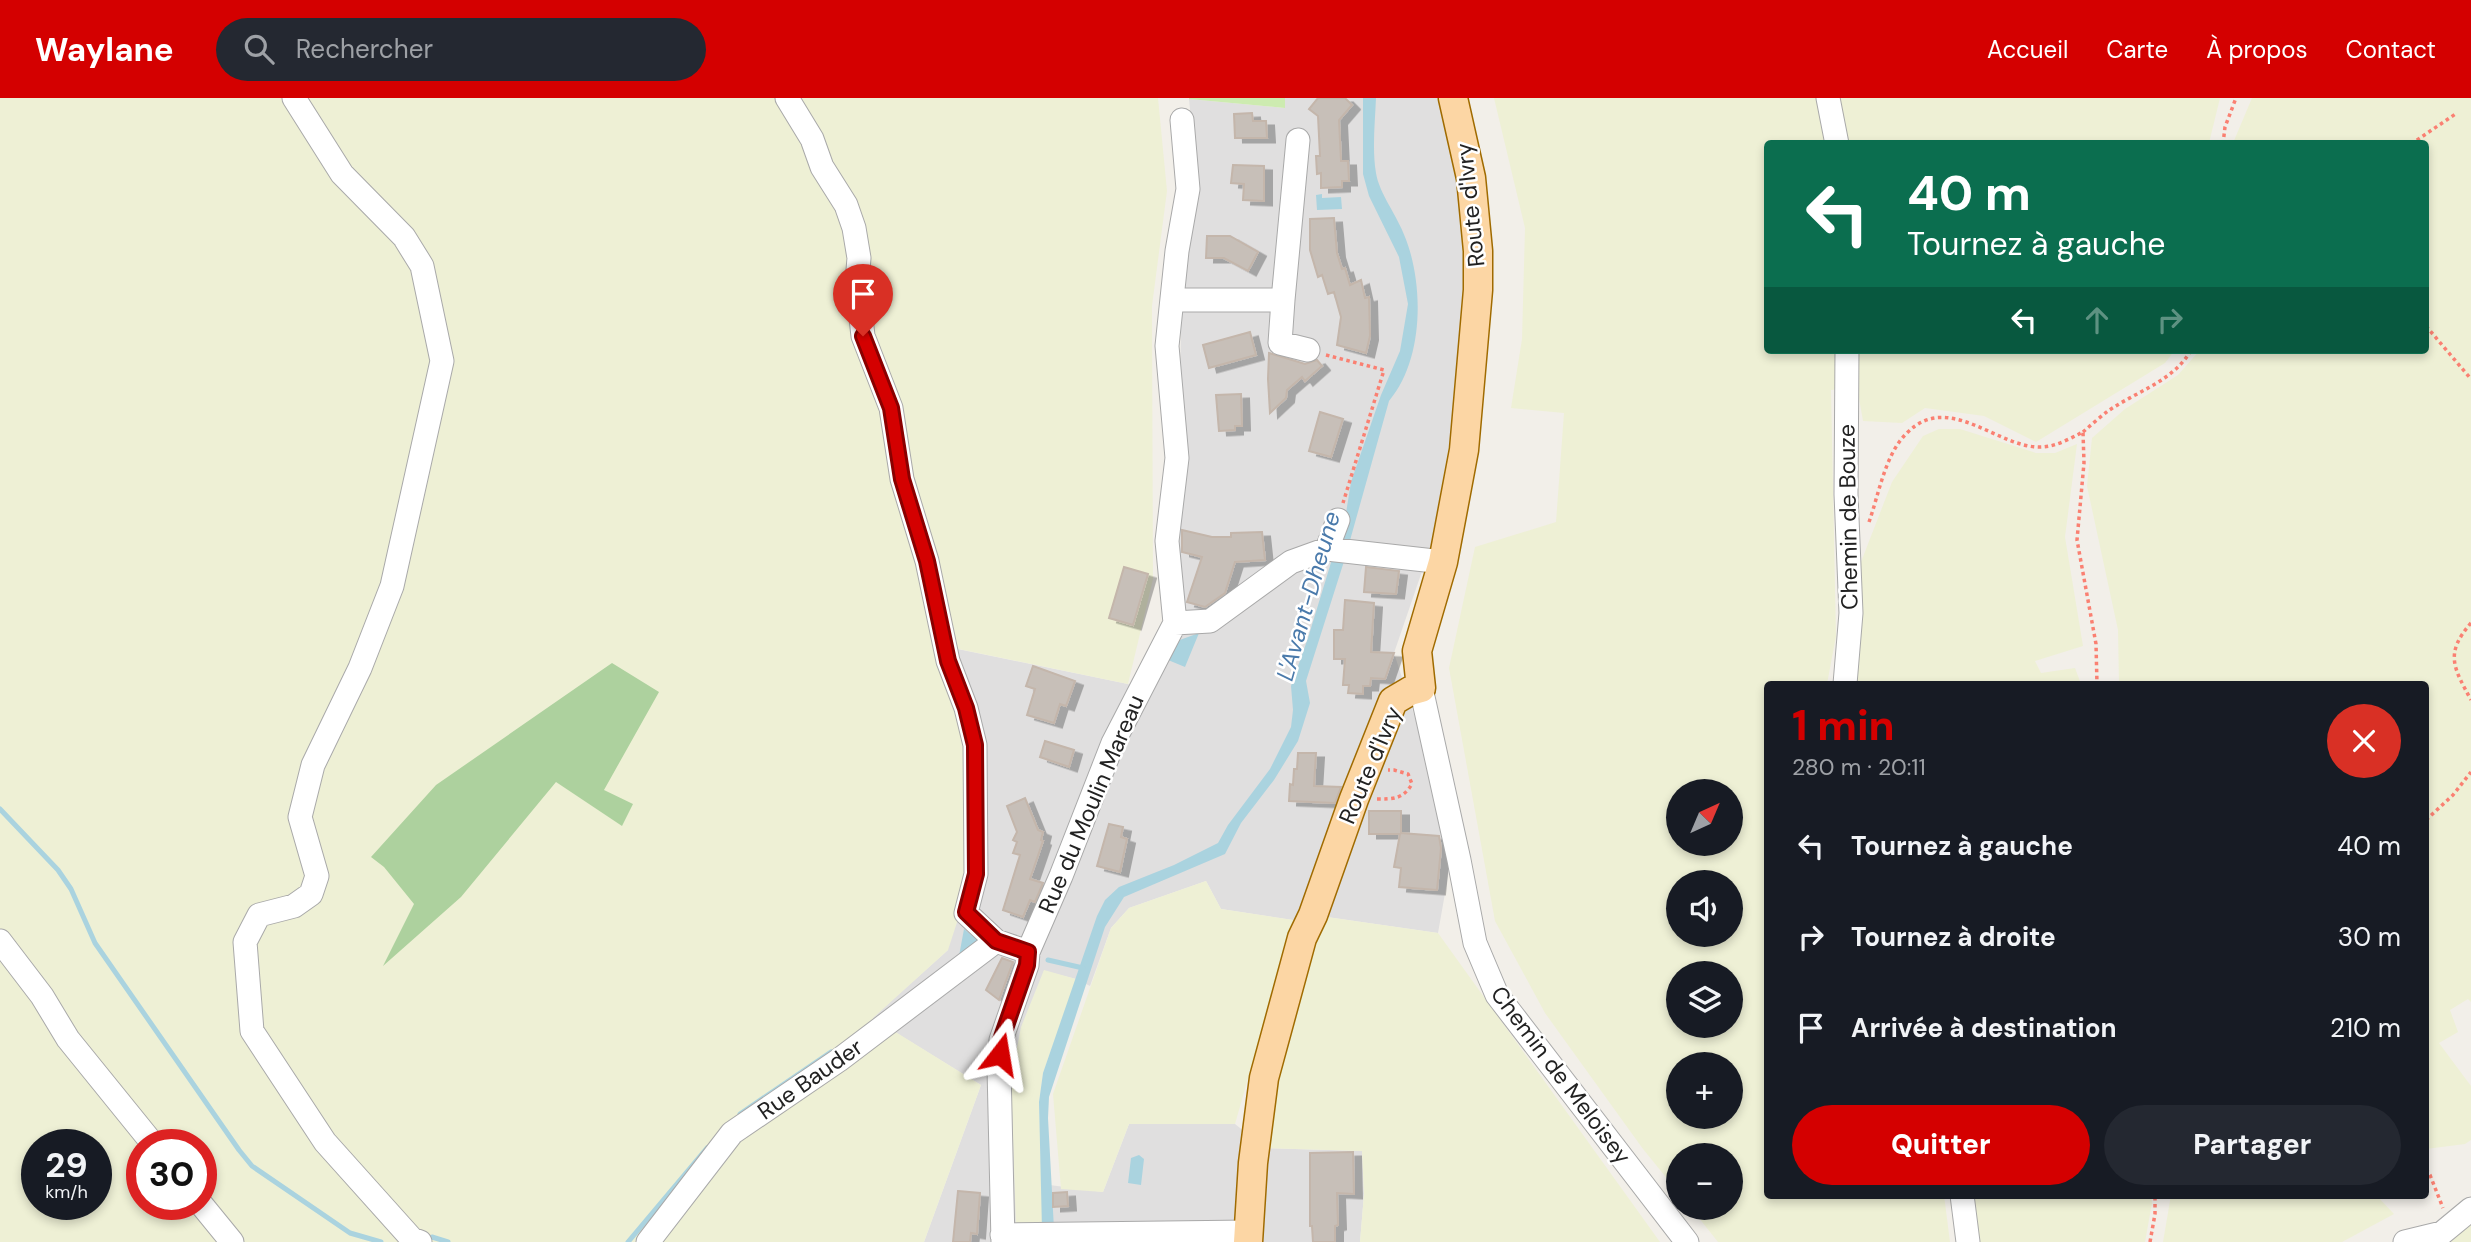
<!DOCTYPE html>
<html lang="fr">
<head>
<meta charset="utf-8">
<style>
  :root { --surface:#171b24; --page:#242831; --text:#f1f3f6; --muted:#9ea1a6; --accent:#d40000 }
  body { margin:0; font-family:"DM Sans",sans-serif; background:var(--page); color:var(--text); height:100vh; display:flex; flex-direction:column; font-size:26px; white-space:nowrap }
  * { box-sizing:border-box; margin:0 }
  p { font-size:23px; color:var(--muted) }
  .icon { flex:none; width:38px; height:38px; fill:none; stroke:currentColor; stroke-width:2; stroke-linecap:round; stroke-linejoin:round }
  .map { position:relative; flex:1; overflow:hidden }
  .details { position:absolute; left:1764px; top:583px; width:665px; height:518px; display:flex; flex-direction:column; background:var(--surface); border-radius:7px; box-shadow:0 4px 10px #0003 }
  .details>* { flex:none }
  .banner { position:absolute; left:1764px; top:42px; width:665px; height:214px; border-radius:7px; box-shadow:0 4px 10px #0003; background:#0b6e4f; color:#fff; overflow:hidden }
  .needle { width:46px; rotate:44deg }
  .fabs { position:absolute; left:1666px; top:681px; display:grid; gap:14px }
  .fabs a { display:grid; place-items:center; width:77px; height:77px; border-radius:50%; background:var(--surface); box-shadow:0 4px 10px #0003; font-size:35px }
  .speed { position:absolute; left:21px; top:1031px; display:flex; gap:14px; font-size:35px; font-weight:700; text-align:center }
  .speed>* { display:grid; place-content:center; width:91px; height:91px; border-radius:50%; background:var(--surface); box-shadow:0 4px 10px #0003; line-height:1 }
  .speed small { font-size:18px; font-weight:400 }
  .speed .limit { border:10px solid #d22; background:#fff; color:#111 }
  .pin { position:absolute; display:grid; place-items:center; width:60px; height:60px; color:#fff; margin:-72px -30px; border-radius:50% 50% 50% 0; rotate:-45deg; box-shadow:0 0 7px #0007 }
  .pin .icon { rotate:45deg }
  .me { position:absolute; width:77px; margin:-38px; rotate:14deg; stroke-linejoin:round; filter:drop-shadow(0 0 5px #0008) }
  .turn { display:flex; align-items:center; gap:24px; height:147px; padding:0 28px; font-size:32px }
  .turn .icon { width:91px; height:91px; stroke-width:2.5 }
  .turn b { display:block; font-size:49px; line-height:60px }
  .lanes { display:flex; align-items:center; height:66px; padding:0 28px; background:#0003; justify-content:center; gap:35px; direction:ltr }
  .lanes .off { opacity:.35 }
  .round { display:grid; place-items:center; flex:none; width:74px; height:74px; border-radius:37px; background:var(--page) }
  .summary { display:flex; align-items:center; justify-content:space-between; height:119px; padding:0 28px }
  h1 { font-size:42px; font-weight:800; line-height:52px; color:var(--accent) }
  .action { display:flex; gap:14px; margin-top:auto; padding:14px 28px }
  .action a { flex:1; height:80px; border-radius:42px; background:var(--accent); color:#fff; font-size:28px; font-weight:800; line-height:80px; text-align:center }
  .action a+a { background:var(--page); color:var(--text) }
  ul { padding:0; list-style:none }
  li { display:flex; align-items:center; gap:21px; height:91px; padding:0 28px }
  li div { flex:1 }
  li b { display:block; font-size:26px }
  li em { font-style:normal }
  header { display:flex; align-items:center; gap:42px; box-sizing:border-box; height:98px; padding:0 35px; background:var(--accent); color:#fff }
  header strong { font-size:33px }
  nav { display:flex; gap:38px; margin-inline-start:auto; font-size:24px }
  .search { width:490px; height:63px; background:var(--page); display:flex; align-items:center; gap:18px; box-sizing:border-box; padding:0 24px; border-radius:38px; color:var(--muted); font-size:26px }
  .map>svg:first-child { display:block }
  .residential { fill:#e0dfdf }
  .farmland { fill:#eef0d5; fill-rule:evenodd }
  .grass { fill:#cdebb0 }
  .forest { fill:#add19e }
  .water { fill:#aad3df }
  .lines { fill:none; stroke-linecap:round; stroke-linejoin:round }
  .stream { stroke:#aad3df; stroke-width:5 }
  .building { fill:#c7bfb8; stroke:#c4b6ab; stroke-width:2; filter:url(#shadow) }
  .minor-casing { stroke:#a9a9a9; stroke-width:25 }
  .major-casing { stroke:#a06b00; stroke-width:31 }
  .path { stroke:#fa8072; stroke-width:3.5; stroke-dasharray:3.5 3.5; stroke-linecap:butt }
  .minor { stroke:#fff; stroke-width:23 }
  .major { stroke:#fcd6a4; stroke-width:28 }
  .route-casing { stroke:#8a0000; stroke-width:18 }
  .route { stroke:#d40000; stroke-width:12 }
  .labels { text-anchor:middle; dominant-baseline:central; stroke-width:5; stroke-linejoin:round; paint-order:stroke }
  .street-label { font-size:23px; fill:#222; stroke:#fff }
  .water-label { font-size:24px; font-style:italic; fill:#4a7aab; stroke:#fff }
</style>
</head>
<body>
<header>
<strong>Waylane</strong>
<div class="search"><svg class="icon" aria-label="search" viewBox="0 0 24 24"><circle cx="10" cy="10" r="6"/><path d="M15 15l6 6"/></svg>Rechercher</div>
<nav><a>Accueil</a><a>Carte</a><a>À propos</a><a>Contact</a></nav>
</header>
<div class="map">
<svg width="2471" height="1144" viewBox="0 0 2471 1144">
  <defs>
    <filter id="shadow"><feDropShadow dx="8" dy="4.5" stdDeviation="0" flood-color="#0004"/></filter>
  </defs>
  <rect width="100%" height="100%" fill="#f2efe9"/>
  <path class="residential" d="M1285,0H1438L1468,123L1466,206L1454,319L1431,447L1394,555L1419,632L1450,767L1438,835L1313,817L1293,822L1221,811L1206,783L1129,810L1111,830L1090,888L1076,881L1044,873L1011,980L1042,1086L1103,1094L1129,1026H1235L1265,1050L1362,1053L1364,1096L1360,1144H924L981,987L872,920L948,852L943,548L1128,586L1147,596L1175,540L1182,179L1198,92L1189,1L1285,10Z"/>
  <path class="farmland" d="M0,0H1158L1167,93L1152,208L1153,481L1128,586L944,548L972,671L974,772L948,852L873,920L981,987L924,1144H0ZM37,1046H96V1106H37ZM142,1046H201V1106H142Z
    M1494,0H2220L2209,45L1768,46V252H2175L2165,265L2036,344L1984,318L1925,310L1902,325L1863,323L1857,289L1831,292L1836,538L1827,586H1768V1097H1944L1950,1144H1718L1691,1110H1731V1057H1678V1094L1643,1051L1545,915L1495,823L1449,570L1475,449L1556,424L1564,315L1511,310L1522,241L1525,130ZM1678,693H1731V746H1678ZM1678,784H1731V836H1678ZM1678,875H1731V928H1678ZM1678,966H1731V1018H1678Z
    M2252,0H2471V904L2468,901L2450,912L2458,934L2439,945L2471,988V1042L2465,1046L2426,1051V586H2119L2118,532L2087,388L2092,340L2125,311L2178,277L2200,252H2426V46L2233,45Z
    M1939,331H1960L2036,355H2055L2077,346L2065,439L2083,548L2035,563L2041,575L2075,570L2081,586H1851L1861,464L1892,384L1923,338Z
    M1206,783L1221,811L1293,822L1235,1026H1129L1103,1094L1061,1091L1053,996L1111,830L1129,810Z
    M1313,817L1438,835L1660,1144H1360L1364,1096L1362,1053L1265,1050L1264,980Z
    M1044,872L1076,881L1043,975L1039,1004L1043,1128L1016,1129L1011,980L1021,929Z
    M1968,1097H2151L2152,1105L2145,1144H1975Z
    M2171,1097H2376L2394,1116L2342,1144H2163Z
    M2471,1123V1144H2451Z"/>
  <path class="grass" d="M1189,0H1285V10L1189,1Z"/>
  <path class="forest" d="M612,565L659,594L604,692L633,706L622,728L556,684L461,799L383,868L414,806L384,769L371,759L436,687Z"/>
  <path class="water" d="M1363,0H1376C1375,25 1372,51 1376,75C1379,95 1398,119 1405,139C1424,186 1424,262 1389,303L1349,446L1337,443L1346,415L1351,384L1381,297L1400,253L1408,206L1399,159L1369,98L1363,76Z
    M1322,96V100L1341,99L1342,111L1317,112L1316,97Z
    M1346,457L1306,583L1310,605L1298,643L1274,682L1241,725L1225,756L1124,799L1105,829L1049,999L1048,1020L1054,1131L1042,1132L1039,1004L1043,975L1097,818L1105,802L1119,789L1174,767L1218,745L1228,727L1270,671L1291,629L1293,612L1291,588L1308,540L1333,458Z
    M1199,535L1185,569L1168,562L1177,543Z
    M964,831L980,844L959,858Z
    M1139,1057L1144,1061L1141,1087L1128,1085L1131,1060Z"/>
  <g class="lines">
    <path class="stream" d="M0,711L58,772L71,791L95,845L239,1052L252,1068L350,1135L381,1144
      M1048,862L1083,870
      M740,1016L831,954
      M427,1143L432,1139L448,1144
      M628,1144L707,1050"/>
  </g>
  <path class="building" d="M1318,0H1345L1352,7L1339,22L1341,63H1348L1349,83H1342V89L1321,90V75L1317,76L1316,58H1320L1318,18L1309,11Z
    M1252,15L1253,23H1266L1267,40H1235L1234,16Z
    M1233,67L1264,68V103L1243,102L1244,86L1231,85Z
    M1334,120L1337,155L1342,171L1345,170L1350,187L1361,182L1365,200L1369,199L1370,238L1366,255L1337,247L1341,219L1334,194L1328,196L1322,177L1318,179L1310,152V121Z
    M1207,138H1230L1258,154L1248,173L1224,160H1206Z
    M1250,234L1256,257L1209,270L1203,247Z
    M1269,255L1305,266L1317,262L1322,268L1305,283L1302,279L1287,292L1286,300L1270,315L1268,281Z
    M1241,296L1242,328H1235V332L1219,333L1216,297Z
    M1320,314L1343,321L1331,359L1309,353Z
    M1182,432L1212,439H1231V435L1262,434L1265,462L1235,464L1225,495L1205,509L1187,504L1202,459L1182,454Z
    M1124,469L1148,476L1133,527L1109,520Z
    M1366,469L1399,473L1396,496L1364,494Z
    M1345,502L1374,505L1371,554L1394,555L1385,581L1371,580L1370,588H1363V596L1348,595L1349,587H1343L1345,561H1334V532H1343Z
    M1033,568L1075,583L1066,608L1060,606L1054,625L1027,617L1035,591L1026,588Z
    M1045,643L1074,652L1069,669L1040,659Z
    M1298,655H1316L1314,688L1341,689L1335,705L1289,703L1290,686L1293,687L1294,671H1297Z
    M1025,700L1038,732L1043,734L1041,742L1043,743L1030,781L1043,785L1035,804L1030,802L1023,819L1003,812L1020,757L1013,755L1017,744L1013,742L1017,734L1007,708Z
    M1369,713H1401V735L1439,738L1441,750L1437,792L1399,789L1401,770L1394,769L1400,736H1369Z
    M1109,726L1123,729L1121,739L1127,741L1120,774L1097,768Z
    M1002,860L1013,864L999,902L986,892Z
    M1353,1054L1354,1096L1337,1095L1338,1127L1335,1128V1144H1313L1312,1128H1310V1055Z
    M958,1093L980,1095L977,1136L971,1135L970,1144H953Z
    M1067,1094L1068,1108L1053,1109V1095Z"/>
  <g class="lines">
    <defs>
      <path id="minor" d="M294,0L342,76L404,139L422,168L442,263L392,488L360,570L313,667L300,719L317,778L311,796L294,808L259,817L245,844L252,933L325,1044L412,1141L420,1144
        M787,0L812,41L822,69L846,107L854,130L859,160L857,184L863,238L891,310L902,381L927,463L948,563L966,610L975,647L976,776L966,815L996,843L1028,854
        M1828,0L1837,46
        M1172,202H1283L1298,42
        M1283,202L1280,245L1308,252
        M1327,451L1338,422
        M1175,525L1210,523L1291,464L1327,451L1443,464
        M1845,586L1851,515L1846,396L1847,252
        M1421,590L1459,762L1475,845L1497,897L1687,1144
        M0,843L42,898L68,941L153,1046
        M1962,1097L1968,1144
        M201,1106L232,1144
        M1002,1137L1249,1134
        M648,1144L732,1035L839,962L996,843
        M1003,1144L999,970L1001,942L1027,867L1028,854L1061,778L1113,645L1175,525L1167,443L1177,360L1167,248L1177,153L1188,91L1182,22
        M2405,1144L2442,1135L2471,1111"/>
      <path id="major" d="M1248,1144L1253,1065L1264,980L1302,840L1313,817L1354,701L1393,603L1410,593L1421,590L1417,553L1443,464L1464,352L1478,192V153L1471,80L1453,0"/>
    </defs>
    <use href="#minor" class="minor-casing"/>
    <use href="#major" class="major-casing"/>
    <path class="path" d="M2223,46L2225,29L2236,0
      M2411,46L2457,15
      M2426,228L2471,281
      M2365,252L2368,255L2372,252
      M1326,257L1384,272L1343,405
      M2083,334C2091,327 2100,319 2108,313C2137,293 2174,283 2191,252
      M1869,424C1879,396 1885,356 1907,335C1949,292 1999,352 2043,349C2057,348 2071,340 2083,334L2084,365L2077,442L2096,546L2097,586
      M2471,525C2444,556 2454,570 2471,602
      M1377,701C1394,701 1403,701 1412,686L1408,676L1394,672H1388
      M2426,722L2453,697L2471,674
      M2426,1071L2430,1077L2443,1110
      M2150,1144L2155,1116V1097"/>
    <use href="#minor" class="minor"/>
    <use href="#major" class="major"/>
  </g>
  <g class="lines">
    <defs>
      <path id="route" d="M863,238L891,310L902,381L927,463L948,563L966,610L975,647L976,776L966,814L996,843L1028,854L1027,867L1001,942L1000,956"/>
    </defs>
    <use href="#route" class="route-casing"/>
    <use href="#route" class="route"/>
  </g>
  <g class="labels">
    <g class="street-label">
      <text transform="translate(1470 107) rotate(-96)">Route d'Ivry</text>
      <text transform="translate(1848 419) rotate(-91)">Chemin de Bouze</text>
      <text transform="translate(1370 667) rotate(-67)">Route d'Ivry</text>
      <text transform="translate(1091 706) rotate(-67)">Rue du Moulin Mareau</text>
      <text transform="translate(1561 977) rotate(53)">Chemin de Meloisey</text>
      <text transform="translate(810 981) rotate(-35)">Rue Bauder</text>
    </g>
    <g class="water-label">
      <text transform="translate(1308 498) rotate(-74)">L'Avant-Dheune</text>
    </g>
  </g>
</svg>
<div class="fabs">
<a><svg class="needle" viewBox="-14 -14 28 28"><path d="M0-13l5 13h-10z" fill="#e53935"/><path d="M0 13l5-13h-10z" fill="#9ea1a6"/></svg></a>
<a><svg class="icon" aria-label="sound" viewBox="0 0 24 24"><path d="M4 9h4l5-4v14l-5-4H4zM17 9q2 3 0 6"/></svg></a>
<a><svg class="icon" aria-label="layers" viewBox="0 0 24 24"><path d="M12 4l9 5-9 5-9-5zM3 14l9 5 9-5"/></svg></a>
<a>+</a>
<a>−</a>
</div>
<div class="speed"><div>29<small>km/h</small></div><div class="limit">30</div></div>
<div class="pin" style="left:863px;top:238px;background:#d93025"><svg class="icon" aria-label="arrive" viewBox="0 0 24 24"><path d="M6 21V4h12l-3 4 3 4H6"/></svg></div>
<svg class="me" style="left:1000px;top:956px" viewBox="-20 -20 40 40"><path d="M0-17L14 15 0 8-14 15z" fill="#d40000" stroke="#fff" stroke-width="4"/></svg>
<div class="banner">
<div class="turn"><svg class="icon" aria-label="left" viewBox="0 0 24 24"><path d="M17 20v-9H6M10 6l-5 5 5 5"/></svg><div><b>40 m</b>Tournez à gauche</div></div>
<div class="lanes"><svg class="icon" aria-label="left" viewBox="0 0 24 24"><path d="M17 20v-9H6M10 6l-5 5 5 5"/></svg><svg class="icon off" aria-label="ahead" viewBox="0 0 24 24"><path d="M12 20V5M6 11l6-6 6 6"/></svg><svg class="icon off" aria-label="right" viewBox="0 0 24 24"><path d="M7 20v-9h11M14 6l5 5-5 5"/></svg></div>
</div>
<section class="details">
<div class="summary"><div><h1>1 min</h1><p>280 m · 20:11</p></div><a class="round" style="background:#d93025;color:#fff"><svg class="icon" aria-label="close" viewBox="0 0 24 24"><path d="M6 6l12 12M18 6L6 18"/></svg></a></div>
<ul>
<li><svg class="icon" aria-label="left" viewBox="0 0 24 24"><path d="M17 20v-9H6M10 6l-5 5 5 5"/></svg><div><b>Tournez à gauche</b></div><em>40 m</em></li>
<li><svg class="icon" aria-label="right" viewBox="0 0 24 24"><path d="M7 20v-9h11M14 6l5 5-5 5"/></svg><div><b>Tournez à droite</b></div><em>30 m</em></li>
<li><svg class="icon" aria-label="arrive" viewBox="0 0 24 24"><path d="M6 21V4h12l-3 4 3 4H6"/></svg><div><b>Arrivée à destination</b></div><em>210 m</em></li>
</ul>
<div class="action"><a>Quitter</a><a>Partager</a></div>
</section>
</div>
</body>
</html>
